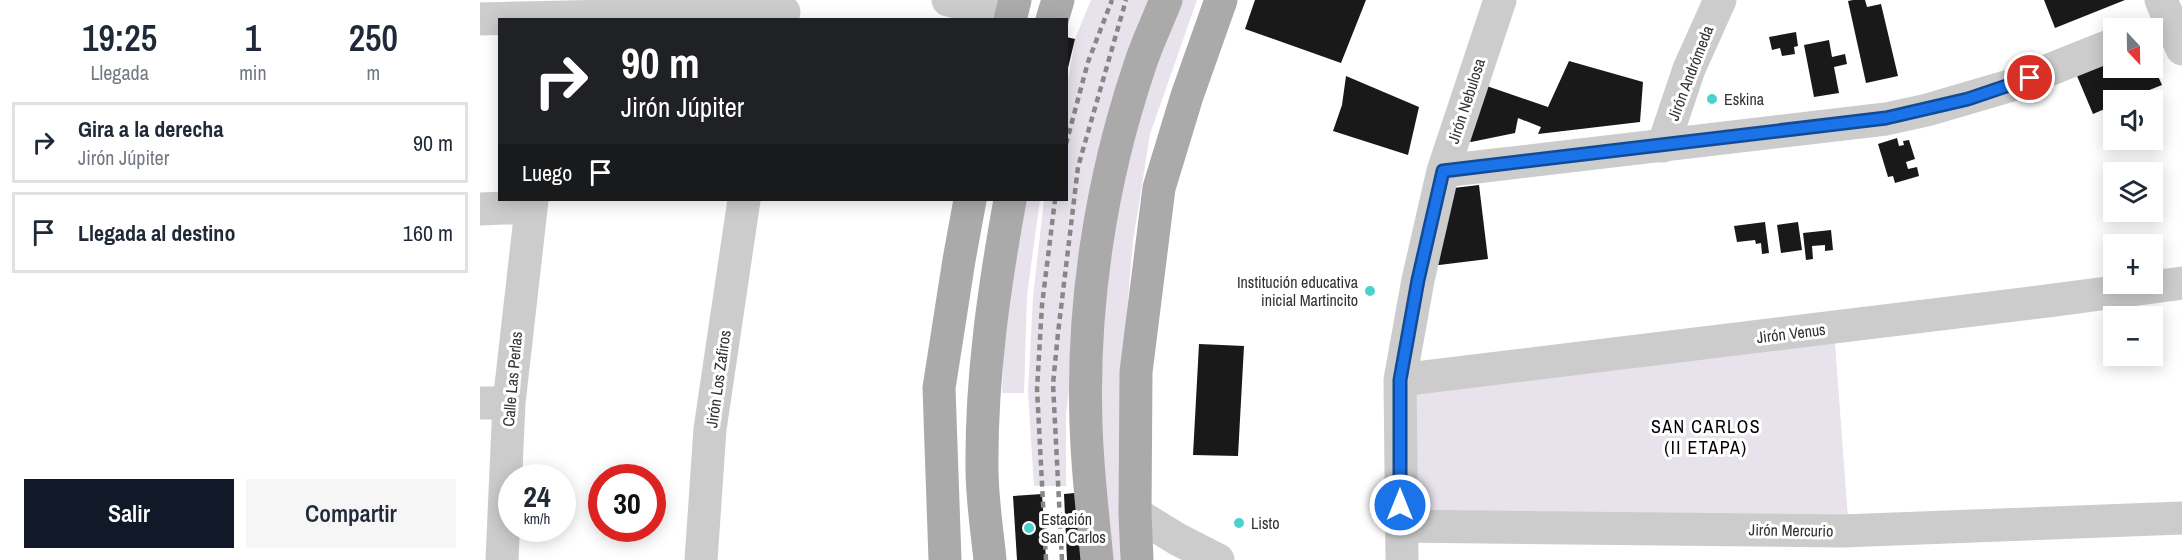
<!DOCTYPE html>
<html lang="es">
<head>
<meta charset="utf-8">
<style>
  :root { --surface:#fff; --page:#f6f6f7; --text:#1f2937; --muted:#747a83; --line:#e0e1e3; --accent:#111827 }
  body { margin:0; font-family:"Archivo Narrow",sans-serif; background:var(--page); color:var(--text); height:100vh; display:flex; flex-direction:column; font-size:22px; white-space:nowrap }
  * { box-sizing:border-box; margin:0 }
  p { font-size:20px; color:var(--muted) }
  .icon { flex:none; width:33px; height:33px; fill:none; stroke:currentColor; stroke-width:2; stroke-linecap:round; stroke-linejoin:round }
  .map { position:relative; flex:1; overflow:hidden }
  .details { display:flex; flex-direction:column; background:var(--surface); width:480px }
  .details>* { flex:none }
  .hud { position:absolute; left:18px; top:18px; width:570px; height:183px; border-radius:0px; box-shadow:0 3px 15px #0003; background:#202124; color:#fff; overflow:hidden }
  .needle { width:39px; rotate:158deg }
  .tools { position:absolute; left:1623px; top:18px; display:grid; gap:12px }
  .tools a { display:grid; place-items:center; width:60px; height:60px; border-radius:0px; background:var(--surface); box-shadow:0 3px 15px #0003; font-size:30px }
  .speed { position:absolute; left:18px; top:464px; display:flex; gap:12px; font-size:30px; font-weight:700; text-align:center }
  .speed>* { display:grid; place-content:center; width:78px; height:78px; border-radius:50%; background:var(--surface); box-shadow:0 3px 15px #0003; line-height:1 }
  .speed small { font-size:15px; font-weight:400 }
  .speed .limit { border:9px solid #d22; background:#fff; color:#111 }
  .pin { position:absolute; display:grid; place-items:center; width:51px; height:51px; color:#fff; margin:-26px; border:3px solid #fff; border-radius:50%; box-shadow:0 2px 6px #0007 }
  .me { position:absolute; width:66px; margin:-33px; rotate:0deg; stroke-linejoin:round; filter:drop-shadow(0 0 4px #0008) }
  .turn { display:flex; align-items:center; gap:21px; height:126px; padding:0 24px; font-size:27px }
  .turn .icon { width:78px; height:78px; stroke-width:2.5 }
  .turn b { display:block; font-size:42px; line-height:51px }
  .then { display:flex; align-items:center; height:57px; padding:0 24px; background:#0003; gap:12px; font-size:22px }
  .eta { display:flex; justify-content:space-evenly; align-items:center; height:102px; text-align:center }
  .eta b { font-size:36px; font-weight:600; line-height:42px }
  .action { display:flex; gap:12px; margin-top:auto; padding:12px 24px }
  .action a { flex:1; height:69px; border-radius:0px; background:var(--accent); color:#fff; font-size:24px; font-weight:600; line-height:69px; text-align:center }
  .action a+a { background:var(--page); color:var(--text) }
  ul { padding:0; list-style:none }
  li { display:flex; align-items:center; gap:18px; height:81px; margin:0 12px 9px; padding:0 12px; border:3px solid var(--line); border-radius:0px }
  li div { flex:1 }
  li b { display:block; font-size:22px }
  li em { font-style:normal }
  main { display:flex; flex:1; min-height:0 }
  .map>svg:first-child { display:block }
  .green { fill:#e7e2ec }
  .building { fill:#191919 }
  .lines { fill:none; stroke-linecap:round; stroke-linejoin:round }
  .minor { stroke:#ccc; stroke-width:33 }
  .major { stroke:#aaa; stroke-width:33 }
  .rail { stroke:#878787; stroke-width:4.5; stroke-dasharray:6 4.5; stroke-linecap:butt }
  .route-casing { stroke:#114b97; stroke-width:15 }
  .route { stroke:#1a73e8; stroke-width:10 }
  .poi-dot { fill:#4cd1cd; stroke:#fff; stroke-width:2 }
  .labels { text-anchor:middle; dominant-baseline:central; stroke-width:6; stroke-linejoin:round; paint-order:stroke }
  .street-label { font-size:16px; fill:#323232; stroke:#fff }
  .poi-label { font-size:16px; fill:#323232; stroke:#fff; text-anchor:start }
  .neighbourhood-label { font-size:18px; letter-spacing:1.5px; fill:#000; stroke:#fff }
</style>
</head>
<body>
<main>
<section class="details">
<div class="eta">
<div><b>19:25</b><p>Llegada</p></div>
<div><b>1</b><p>min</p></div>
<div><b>250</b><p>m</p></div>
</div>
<ul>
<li><svg class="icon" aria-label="right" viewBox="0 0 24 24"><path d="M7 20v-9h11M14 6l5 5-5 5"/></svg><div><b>Gira a la derecha</b><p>Jirón Júpiter</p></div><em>90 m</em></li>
<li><svg class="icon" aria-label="arrive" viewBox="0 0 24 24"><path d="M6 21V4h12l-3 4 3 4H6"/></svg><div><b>Llegada al destino</b></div><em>160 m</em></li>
</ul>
<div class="action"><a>Salir</a><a>Compartir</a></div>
</section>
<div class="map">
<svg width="1702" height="560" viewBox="0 0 1702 560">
  <rect width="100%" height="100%" fill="#fff"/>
  <path class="green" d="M611,0H669L595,336L586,415V486H554L548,392L553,297L564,200H586V93L595,39Z
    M696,0H717L670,134L653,241L640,391V560H625L619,403L624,313L642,155Z
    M543,200H560L547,295L544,393H522L525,302Z
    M1355,343L1368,519L936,513L933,382Z"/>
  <path class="building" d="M775,0H886L861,63L765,29Z
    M1373,0H1385L1387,7L1401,4L1418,76L1386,83L1368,1Z
    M1564,0H1645L1575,28Z
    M1316,32L1318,46L1314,47L1315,54L1302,56L1300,48L1292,50L1289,37Z
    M586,37L595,39L587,72H586Z
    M1349,40L1352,57L1365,54L1367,64L1354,67L1359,93L1334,97L1324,45Z
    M1089,61L1163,82L1160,122L1058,134L1061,127L1038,118L1035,133L991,142L985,139L1001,84L1068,107Z
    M1634,61V68H1672V63L1682,85L1644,100H1634V105L1613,114L1597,76Z
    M866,76L939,107L928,155L853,131L862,105Z
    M1417,138L1419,146L1424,145L1423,141L1429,140L1435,159L1426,162L1428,169L1437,167L1439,176L1415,183L1413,176L1408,177L1398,144Z
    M999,185L1008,259L951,266L965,189Z
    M1285,222L1289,253L1282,254L1281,243L1276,244L1275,240L1257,242L1254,226Z
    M1318,222L1322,250L1301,253L1297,225Z
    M1351,230L1353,250L1345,251V245L1332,246L1333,259L1326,260L1323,233Z
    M719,344L764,346L758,456L713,455Z
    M605,492L608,560H587L584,494Z
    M562,494L566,560H537L533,496Z"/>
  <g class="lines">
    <path class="minor" d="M468,0L531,16
      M1681,0L1702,49
      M0,19L304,12
      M1183,146L1209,69L1240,0
      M963,171L1406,119L1447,110L1529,86L1634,44
      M0,209L51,207
      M920,380L1567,301L1702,283
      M0,403H29
      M655,513L697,539L738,560
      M921,526L1362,531L1702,518
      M22,560L29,403L52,200
      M221,560L230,429L264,200
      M922,560L920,380L938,280L963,171L1020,0"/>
    <path class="major" d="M530,20L535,0
      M572,20L578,0
      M465,560L459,388L479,260L490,200
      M510,560C507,530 502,499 502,469C501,378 514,288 530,200
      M617,560C613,515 607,469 606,423C602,304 621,181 659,68C666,45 677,23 686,0
      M657,560L655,513L656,372L679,188L707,96L741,0"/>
    <path class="rail" d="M586,144L608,62L632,0
      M566,560L557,389L562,305L575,200
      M582,560L573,384L578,333L598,167L646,0"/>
  </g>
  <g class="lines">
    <defs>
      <path id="route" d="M920,505V380L938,280L963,171L1406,118L1488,99L1550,78"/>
    </defs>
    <use href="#route" class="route-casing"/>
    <use href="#route" class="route"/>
  </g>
  <g class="poi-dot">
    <circle cx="1232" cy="99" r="6"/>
    <circle cx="890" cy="291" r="6"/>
    <circle cx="759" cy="523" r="6"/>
    <circle cx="549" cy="528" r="6"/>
  </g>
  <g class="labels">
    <g class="street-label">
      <text transform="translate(1210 73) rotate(-69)">Jirón Andrómeda</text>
      <text transform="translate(986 101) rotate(-72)">Jirón Nebulosa</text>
      <text transform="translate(1311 333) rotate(-7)">Jirón Venus</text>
      <text transform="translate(32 379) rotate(-85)">Calle Las Perlas</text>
      <text transform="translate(238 379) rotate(-82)">Jirón Los Zafiros</text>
      <text transform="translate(1311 530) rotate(1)">Jirón Mercurio</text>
    </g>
    <g class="poi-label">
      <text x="1244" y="99">Eskina</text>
      <text x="878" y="282" text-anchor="end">Institución educativa<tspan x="878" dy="18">inicial Martincito</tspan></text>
      <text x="561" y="519">Estación<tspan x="561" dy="18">San Carlos</tspan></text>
      <text x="771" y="523">Listo</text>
    </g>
    <g class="neighbourhood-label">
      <text x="1226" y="426">SAN CARLOS<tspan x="1226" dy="21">(II ETAPA)</tspan></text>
    </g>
  </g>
</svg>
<div class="tools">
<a><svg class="needle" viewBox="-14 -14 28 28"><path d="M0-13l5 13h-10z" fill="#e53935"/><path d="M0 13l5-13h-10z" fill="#747a83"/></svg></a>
<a><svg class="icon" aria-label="sound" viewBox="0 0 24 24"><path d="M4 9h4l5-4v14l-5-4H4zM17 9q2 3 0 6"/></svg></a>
<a><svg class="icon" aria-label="layers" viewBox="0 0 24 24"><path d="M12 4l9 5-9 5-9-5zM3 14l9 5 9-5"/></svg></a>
<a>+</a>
<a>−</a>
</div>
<div class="speed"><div>24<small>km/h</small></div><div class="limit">30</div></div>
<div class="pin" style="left:1550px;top:78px;background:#d93025"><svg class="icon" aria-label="arrive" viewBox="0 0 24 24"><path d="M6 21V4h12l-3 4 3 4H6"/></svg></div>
<svg class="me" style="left:920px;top:505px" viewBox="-20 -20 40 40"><circle r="17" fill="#1a73e8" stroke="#fff" stroke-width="3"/><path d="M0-11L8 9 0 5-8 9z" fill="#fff"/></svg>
<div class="hud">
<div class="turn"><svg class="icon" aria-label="right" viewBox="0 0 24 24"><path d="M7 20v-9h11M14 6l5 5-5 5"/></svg><div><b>90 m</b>Jirón Júpiter</div></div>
<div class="then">Luego<svg class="icon" aria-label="arrive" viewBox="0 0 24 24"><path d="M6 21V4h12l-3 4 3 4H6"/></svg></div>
</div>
</div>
</main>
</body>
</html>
